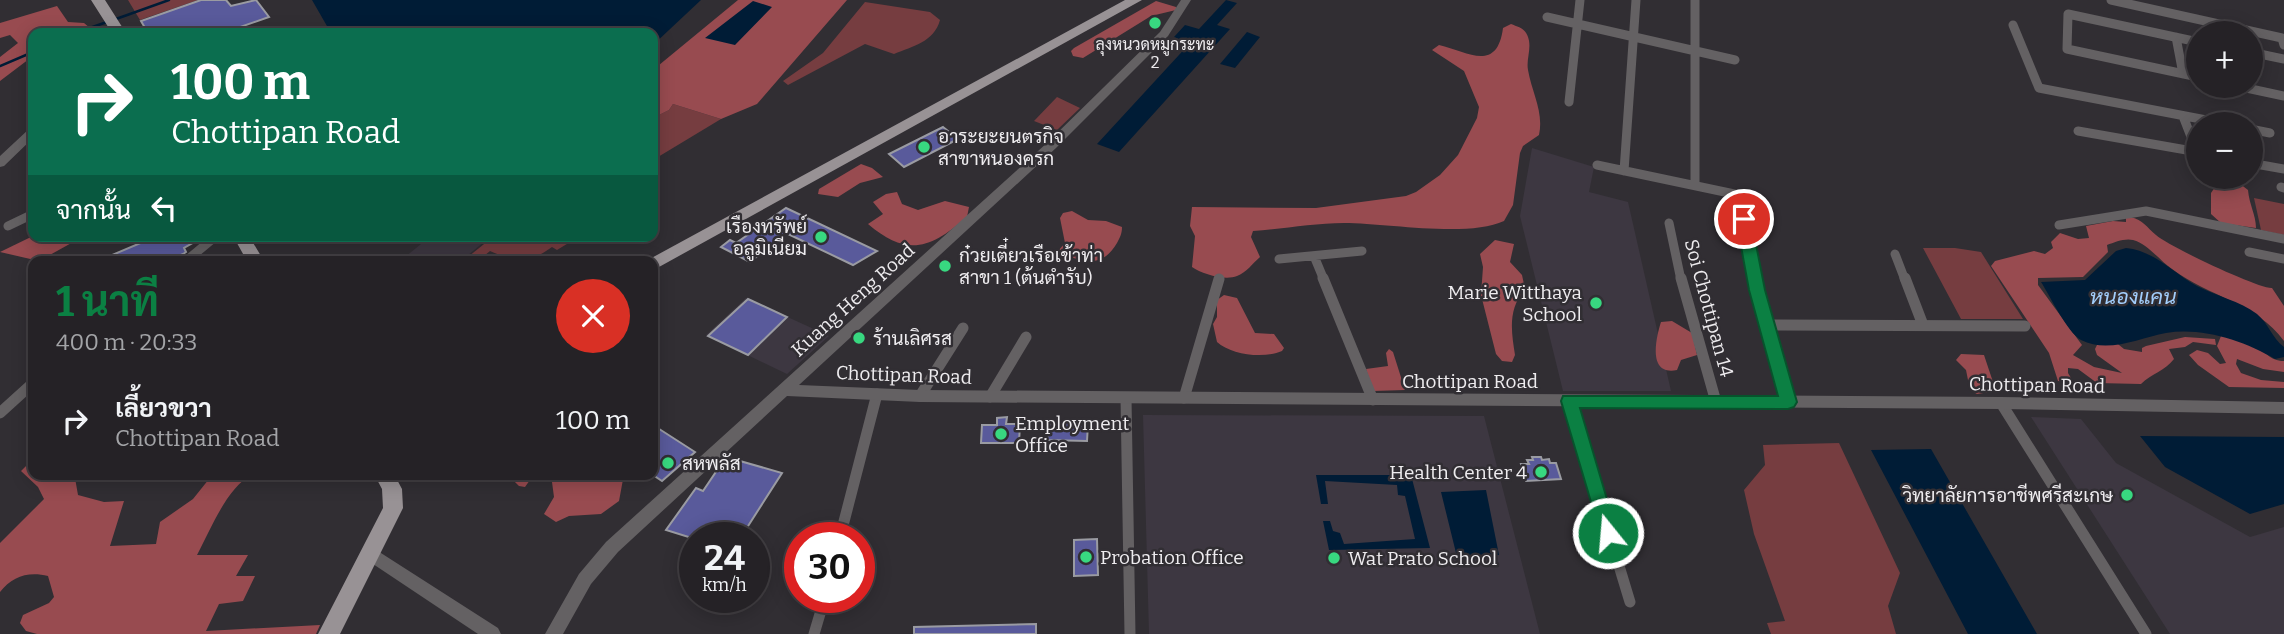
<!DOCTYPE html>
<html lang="th">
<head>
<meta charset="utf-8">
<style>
  :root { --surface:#252226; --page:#2d2a2e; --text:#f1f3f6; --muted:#a3a4a7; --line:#423f43; --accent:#0b8043 }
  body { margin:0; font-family:Bitter,Sarabun,serif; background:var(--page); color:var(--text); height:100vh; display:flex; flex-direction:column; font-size:26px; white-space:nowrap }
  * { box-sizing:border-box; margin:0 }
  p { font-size:23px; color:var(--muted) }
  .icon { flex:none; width:38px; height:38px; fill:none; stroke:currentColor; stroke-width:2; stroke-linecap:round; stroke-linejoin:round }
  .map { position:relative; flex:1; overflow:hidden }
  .side { position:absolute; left:28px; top:256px; width:630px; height:224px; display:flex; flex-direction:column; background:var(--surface); border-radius:14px; box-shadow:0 4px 18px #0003,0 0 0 2px var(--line) }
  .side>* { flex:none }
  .hud { position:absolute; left:28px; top:28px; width:630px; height:214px; border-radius:14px; box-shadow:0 4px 18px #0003,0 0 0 2px var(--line); background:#0b6e4f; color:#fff; overflow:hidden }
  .tools { position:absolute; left:2186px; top:21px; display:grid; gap:14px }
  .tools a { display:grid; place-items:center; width:77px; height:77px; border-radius:50%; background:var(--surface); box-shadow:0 4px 18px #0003,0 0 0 2px var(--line); font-size:35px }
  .speed { position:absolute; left:679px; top:522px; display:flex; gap:14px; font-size:35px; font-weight:700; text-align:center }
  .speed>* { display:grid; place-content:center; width:91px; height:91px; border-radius:50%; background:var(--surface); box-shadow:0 4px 18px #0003,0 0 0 2px var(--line); line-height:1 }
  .speed small { font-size:18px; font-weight:400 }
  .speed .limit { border:10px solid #d22; background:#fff; color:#111 }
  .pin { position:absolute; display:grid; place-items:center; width:60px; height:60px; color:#fff; margin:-30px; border:4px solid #fff; border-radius:50%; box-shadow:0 2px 7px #0007 }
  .me { position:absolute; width:77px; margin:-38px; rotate:343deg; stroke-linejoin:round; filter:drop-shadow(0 0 5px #0008) }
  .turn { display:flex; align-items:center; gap:24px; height:147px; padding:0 28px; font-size:32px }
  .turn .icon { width:91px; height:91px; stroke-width:2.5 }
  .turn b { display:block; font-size:49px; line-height:60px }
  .then { display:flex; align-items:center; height:66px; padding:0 28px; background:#0003; gap:14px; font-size:26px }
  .round { display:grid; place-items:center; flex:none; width:74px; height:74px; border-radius:37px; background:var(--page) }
  .overview { display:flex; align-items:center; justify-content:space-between; height:119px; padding:0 28px }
  h1 { font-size:42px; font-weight:700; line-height:52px; color:var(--accent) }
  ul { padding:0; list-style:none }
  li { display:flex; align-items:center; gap:21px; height:91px; padding:0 28px }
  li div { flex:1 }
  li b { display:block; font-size:26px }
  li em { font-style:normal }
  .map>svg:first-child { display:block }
  .built { fill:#3d3741 }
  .green { fill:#763d40 }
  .forest { fill:#984b50 }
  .water { fill:#001c36 }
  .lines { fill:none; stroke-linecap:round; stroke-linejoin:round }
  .stream { stroke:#001c36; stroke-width:2.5 }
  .building { fill:#595a9b; stroke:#9a9ba2; stroke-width:2 }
  .minor-far1 { stroke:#646163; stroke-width:9 }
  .minor { stroke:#646163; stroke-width:11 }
  .tertiary { fill:#646163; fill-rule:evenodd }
  .primary { fill:#989295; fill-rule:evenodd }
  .route { fill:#0b8043; stroke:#07532c; stroke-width:2 }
  .poi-dot { fill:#38d880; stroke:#312e33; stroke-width:2.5 }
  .labels { text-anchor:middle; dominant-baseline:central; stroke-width:5; stroke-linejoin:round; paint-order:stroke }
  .far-poi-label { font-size:16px; fill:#eeecef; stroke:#312e33 }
  .poi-label { font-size:19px; fill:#eeecef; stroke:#312e33; text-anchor:start }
  .street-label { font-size:19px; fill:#eeecef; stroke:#312e33 }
  .water-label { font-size:21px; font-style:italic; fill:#a2cefc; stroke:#312e33 }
</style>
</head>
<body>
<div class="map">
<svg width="2284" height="634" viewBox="0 0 2284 634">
  <rect width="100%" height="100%" fill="#312e33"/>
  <path class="built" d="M1532,148L1594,167L1589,192L1628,202L1671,391H1563L1520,216Z
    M431,236H491L461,261H400Z
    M746,298L829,336L787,374L706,335Z
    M1143,415L1484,416L1540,634H1149Z
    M2031,417L2081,419L2116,463L2250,537L2284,527V634H2170Z"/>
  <path class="green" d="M128,0H198L140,20Z
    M865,2L930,12L940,20C934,42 913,46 894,54L865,44L788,85L783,81L823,53Z
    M1057,97L1080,108L1057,130L1034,121Z
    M673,104L721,119L653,160V118L669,110Z
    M2254,198L2284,204V235L2261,230Z
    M494,236H580L557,250L552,247C526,265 519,263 490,251L478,261H463Z
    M1923,248H1955L1981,252L2023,319H1961Z
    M1839,443L1900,573L1888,606L1896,634H1771L1767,623L1785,621L1754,534L1744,490L1765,465L1763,445Z"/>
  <path class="forest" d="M738,0H847L757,104L721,119L673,104L669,110L653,118V70Z
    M1156,1L1176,7V10L1151,16L1083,58L1073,56L1071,51L1074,48Z
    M57,6L68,22L84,23L96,33H33V56L0,81V57L18,43L10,35L0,38V23Z
    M1511,24C1518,27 1525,28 1528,37C1532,48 1526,59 1528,70C1532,93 1544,112 1539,135L1523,146L1520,153L1513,205L1504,221C1468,238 1386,223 1344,223C1314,223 1284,229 1253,231L1251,237L1260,257C1253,263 1246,273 1237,276C1225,281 1202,274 1192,267L1195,236L1190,226L1192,207L1316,208L1406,196L1416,192L1440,175L1458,155L1477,118L1479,107L1464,71L1432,50L1439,45C1468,52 1497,73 1503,28Z
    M861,164L872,168L883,177L860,183L838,197L818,194L819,189Z
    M2219,177H2231L2248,190C2249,204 2256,215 2256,228L2221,223L2211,214V193L2215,187L2229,185Z
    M897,192L902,204L918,210L945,201L969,207L967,217C931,248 908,258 868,224L883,214L873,202L886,194Z
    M1072,211L1088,220L1106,221L1122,227C1122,234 1120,237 1117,243C1102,269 1082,263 1058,251L1065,243L1060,218L1063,213Z
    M2130,217C2144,220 2146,227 2156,235C2168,246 2259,289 2272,288L2284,306V341C2257,303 2209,297 2172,269C2160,261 2148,244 2133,240C2125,238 2115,242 2107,245L2108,252L2083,277L2038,278V285L2082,345L2073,355L2094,367L2122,373L2097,355L2095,349L2099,341L2113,340L2124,349L2142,352V348L2146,346L2185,337L2215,339L2216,345L2193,342L2185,347L2169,349L2174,359C2165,371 2151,374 2141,384L2097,383L2078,369L2068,368V373L2074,383L2058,381L2049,353L1991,266L1995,261L2034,251L2045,254L2053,248L2051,242L2060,233L2078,239L2089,238L2086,226L2113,221L2126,222V218Z
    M33,236H84L39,261L0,252Z
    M1495,240L1514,244L1510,262L1522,275L1525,289C1508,309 1511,330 1515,355L1512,362L1502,361L1496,354L1481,295L1483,267L1480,254Z
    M1224,295L1237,298L1255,333L1274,334L1284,348L1282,351C1264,359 1231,355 1217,342L1213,324L1217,317V300Z
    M1672,321L1692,333L1697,355L1681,360L1677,370C1647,376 1656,338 1661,322Z
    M2221,336C2232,337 2244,340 2254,345C2266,351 2269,361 2284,361V372L2263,369L2237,359L2236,364L2241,373L2261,380L2284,382V388L2229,387L2198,365L2189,355L2197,350L2208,353L2220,364L2226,363L2217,346Z
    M1389,349L1393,352L1405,390L1373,391L1366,369L1388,366L1386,353Z
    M1961,354L1984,355L1996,391L1977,394L1970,390L1966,370L1956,360Z
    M33,459V474H78L75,478L78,495L104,502L124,501L110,546L156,544L160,522L193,499L213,474H252C226,489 211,529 197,555H248L236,576H255L243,601L219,604L206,631L320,625L316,634H37L26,631L20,623L23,615L49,603L54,597L48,576C29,571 12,576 0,592V543L44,499L38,487L21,471Z
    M515,474H624L619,501L601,514L569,516L556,522L544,514L554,497L552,482L530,480L525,487L519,486L514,481L517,477Z"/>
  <path class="water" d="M312,0H701L653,45V33H331Z
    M1226,0L1237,3L1217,25L1230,29L1119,152L1097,144L1190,43L1174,37L1185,25L1199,29Z
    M753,1L772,7L735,45L705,38Z
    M1247,32L1260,37L1235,68L1220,64Z
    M2126,248C2155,251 2173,273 2197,286C2216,296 2240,301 2257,314C2269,324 2272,338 2284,347V357L2275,359C2244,341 2203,327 2166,333C2139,338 2108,354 2081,340C2067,332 2050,296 2041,282L2085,280L2116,251Z
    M2140,436L2284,437V504L2250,514L2165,467Z
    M1931,449L2037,634H1968L1871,450Z
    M1316,475H1411L1430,548L1329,550L1323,521H1330L1333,531L1340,533L1344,544L1415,539L1405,496L1398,495L1397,485L1325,481L1328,504H1321Z
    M1486,490L1499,555L1457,557L1441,492Z"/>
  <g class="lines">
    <path class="stream" d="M116,19L169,0
      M75,33L107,22
      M0,66L33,52"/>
  </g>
  <path class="building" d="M201,0H226L231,6L256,0L269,17L223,33H148L141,21Z
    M943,127L958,139L904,167L889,154Z
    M786,208L877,251L853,265L786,233L750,262L721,247L730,240L736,243Z
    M157,236H205L184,248L186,252L183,254L167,261H98Z
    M748,299L787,317L748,355L708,336Z
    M1007,417L1006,424H1020L1019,443H981L982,425H997V418Z
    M1064,422L1088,424L1087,441L1047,440L1049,424Z
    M653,425L695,452L662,481L653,475Z
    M726,457L782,473L741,537L695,539L666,530L696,488L703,491Z
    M1532,457H1541L1542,460L1549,459L1550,463H1556L1561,479L1526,481L1521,464H1529L1527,460H1533Z
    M1097,539L1098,575L1074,576V540Z
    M1036,624V634H914V627Z"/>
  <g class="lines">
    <path class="minor-far1" d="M1695,0V184
      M2111,0L2282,38L2284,45
      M1547,17L1735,60
      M2013,25L2039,88L2227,124
      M2176,37L2183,74
      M2198,42L2068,14L2067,49L2198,77
      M2250,52L2284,59
      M2237,86L2284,96
      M1569,102L1580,0
      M2183,116L2197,152
      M2250,129L2270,133
      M2078,131L2198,152
      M2250,163L2284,169
      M1597,165L1739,195L1755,280
      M1624,171L1636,0
      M2281,187L2284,188
      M1669,223L1681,280
      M2059,225L2146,211L2284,239
      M8,226L33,214
      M2249,252L2284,259
      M1895,254L1905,280
      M1314,256L1324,280
      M1279,259L1362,251
      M186,261L216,236"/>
    <path class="minor" d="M1323,278L1373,400
      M1681,278L1716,402
      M1755,278L1788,402
      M1905,278L1923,325
      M1767,325L2025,326
      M920,396L963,328
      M990,397L1026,337
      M1126,398L1130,634
      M1184,398L1219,279
      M1569,401L1630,602
      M2001,403L2146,634
      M0,413L33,383
      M840,537L877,394
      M814,634L825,597"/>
    <path class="tertiary" d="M1181,0H1191L1168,36L1056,148L799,385L920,390L2001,397L2284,402V414L2001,409L920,402L787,396L618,552L591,584L563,634H545L579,574L606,542L1048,142L1160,32Z
      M33,128V138L4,166L0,167V156L29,129Z
      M370,546L498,628L501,634H478L364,558L362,553L364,548Z"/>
    <path class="primary" d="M91,0H105L126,33H112Z
      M1125,0H1142L659,267L653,269V261H646Z
      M233,236H249L264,261H247Z
      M374,474H394L402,489L403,508L340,634H318L383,508L382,489Z"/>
  </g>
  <path class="route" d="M1744,214L1751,219L1765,290L1797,402L1794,407L1788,409L1580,408L1617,533L1615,539L1608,541L1602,539L1561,401L1563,396H1778L1749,290L1736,219Z"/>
  <g class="poi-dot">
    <circle cx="1155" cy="23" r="7"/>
    <circle cx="924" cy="147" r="7"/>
    <circle cx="821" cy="237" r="7"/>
    <circle cx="945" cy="266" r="7"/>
    <circle cx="1596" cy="303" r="7"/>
    <circle cx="859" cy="338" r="7"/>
    <circle cx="1001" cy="434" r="7"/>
    <circle cx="668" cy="463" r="7"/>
    <circle cx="1541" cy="472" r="7"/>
    <circle cx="2127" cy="495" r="7"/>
    <circle cx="1086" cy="557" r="7"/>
    <circle cx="1334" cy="558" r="7"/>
  </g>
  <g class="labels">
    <g class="far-poi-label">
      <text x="1155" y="44">ลุงหนวดหมูกระทะ<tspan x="1155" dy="18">2</tspan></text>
    </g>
    <g class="poi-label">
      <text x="938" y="136">อาระยะยนตรกิจ<tspan x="938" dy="22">สาขาหนองครก</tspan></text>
      <text x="807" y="226" text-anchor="end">เรืองทรัพย์<tspan x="807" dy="22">อลูมิเนียม</tspan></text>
      <text x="959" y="255">ก๋วยเตี๋ยวเรือเข้าท่า<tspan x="959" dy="22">สาขา 1 (ต้นตำรับ)</tspan></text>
      <text x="1582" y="292" text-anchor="end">Marie Witthaya<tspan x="1582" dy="22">School</tspan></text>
      <text x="873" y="338">ร้านเลิศรส</text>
      <text x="1015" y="423">Employment<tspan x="1015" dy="22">Office</tspan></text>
      <text x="682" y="463">สหพลัส</text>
      <text x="1527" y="472" text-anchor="end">Health Center 4</text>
      <text x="2113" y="495" text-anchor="end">วิทยาลัยการอาชีพศรีสะเกษ</text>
      <text x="1100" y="557">Probation Office</text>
      <text x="1348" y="558">Wat Prato School</text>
    </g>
    <g class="street-label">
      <text transform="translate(853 300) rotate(-42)">Kuang Heng Road</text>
      <text transform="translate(1709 308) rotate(75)">Soi Chottipan 14</text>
      <text transform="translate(904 375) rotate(2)">Chottipan Road</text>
      <text x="1470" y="381">Chottipan Road</text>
      <text transform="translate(2037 385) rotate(1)">Chottipan Road</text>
    </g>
    <g class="water-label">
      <text x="2133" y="297">หนองแคน</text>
    </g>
  </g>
</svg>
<div class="tools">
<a>+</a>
<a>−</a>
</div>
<div class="speed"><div>24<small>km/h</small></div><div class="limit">30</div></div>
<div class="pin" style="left:1744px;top:219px;background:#d93025"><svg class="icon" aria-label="arrive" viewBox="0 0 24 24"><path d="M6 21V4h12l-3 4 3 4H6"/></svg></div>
<svg class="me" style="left:1608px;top:533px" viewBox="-20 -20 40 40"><circle r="17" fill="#0b8043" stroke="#fff" stroke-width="3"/><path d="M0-11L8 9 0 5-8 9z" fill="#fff"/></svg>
<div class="hud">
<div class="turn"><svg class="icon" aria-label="right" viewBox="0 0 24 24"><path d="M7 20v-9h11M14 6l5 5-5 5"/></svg><div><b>100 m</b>Chottipan Road</div></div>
<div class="then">จากนั้น<svg class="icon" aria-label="left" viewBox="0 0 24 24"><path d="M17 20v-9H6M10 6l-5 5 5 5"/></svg></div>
</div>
<section class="side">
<div class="overview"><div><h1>1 นาที</h1><p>400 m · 20:33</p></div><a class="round" style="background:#d93025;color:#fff"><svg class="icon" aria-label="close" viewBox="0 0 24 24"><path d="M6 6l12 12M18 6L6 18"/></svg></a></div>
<ul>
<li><svg class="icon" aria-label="right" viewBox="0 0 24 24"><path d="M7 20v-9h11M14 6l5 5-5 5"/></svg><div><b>เลี้ยวขวา</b><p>Chottipan Road</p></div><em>100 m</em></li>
</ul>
</section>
</div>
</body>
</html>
